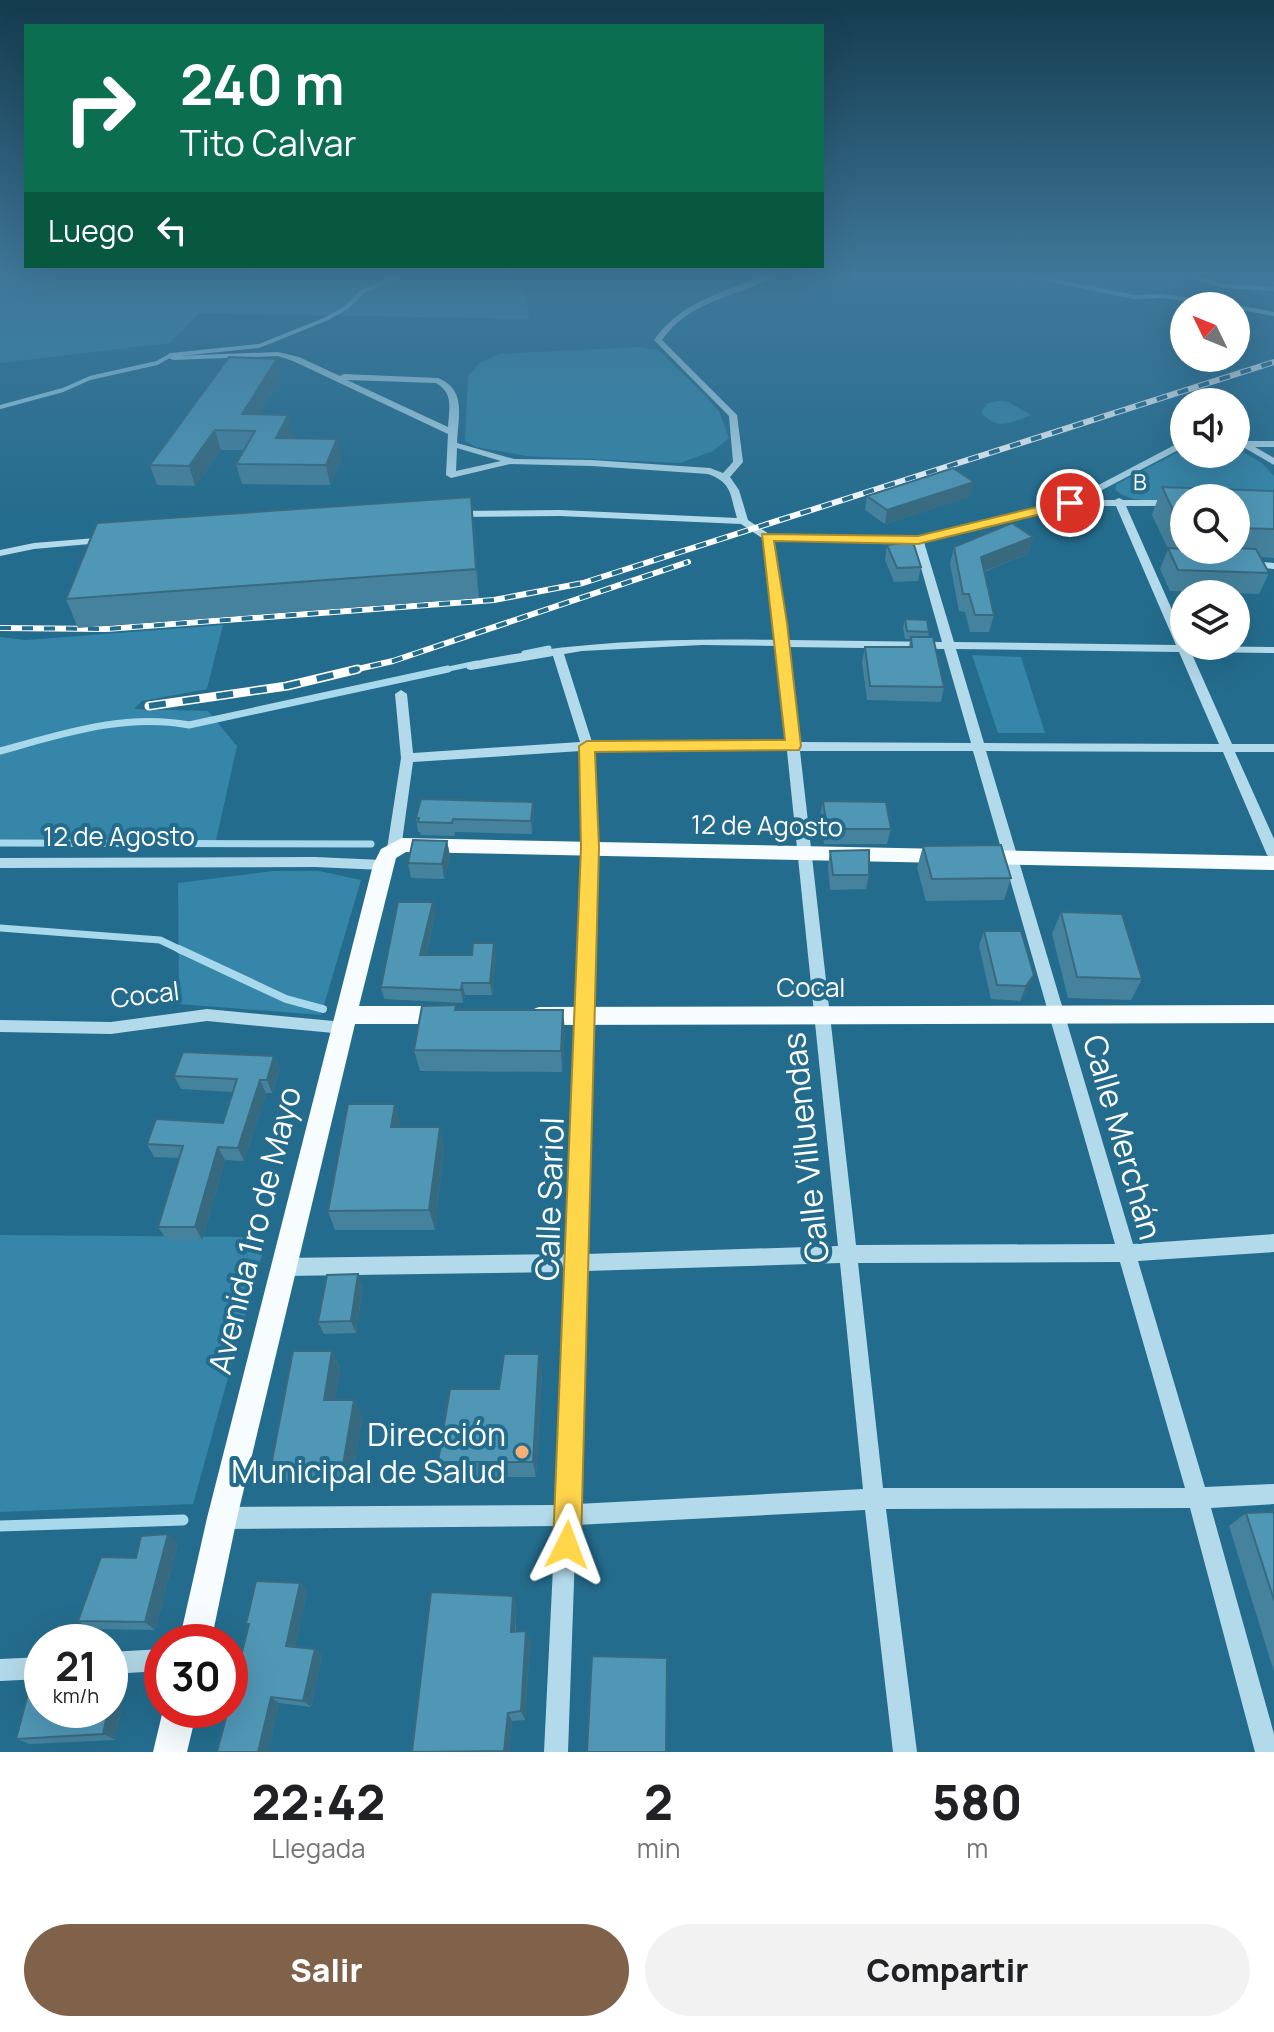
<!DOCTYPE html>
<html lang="es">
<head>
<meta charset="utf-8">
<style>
  :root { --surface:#fff; --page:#f2f2f2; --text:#202124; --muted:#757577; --accent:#806149 }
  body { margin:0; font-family:Manrope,sans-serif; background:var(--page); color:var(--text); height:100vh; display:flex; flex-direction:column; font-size:30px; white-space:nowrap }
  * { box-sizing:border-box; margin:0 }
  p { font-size:26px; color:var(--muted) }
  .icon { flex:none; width:44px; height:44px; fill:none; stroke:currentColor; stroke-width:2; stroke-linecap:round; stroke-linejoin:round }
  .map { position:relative; height:1752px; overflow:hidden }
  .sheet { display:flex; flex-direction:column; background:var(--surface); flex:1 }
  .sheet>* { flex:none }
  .top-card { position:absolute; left:24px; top:24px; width:800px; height:244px; border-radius:0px; box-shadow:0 8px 32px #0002; background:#0b6e4f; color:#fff; overflow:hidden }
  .needle { width:52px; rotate:313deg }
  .tools { position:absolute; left:1170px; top:292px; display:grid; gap:16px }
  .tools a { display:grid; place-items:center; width:80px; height:80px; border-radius:50%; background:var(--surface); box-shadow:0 8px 32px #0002; font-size:40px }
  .speed { position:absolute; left:24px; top:1624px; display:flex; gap:16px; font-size:40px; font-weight:700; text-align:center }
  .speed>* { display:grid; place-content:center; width:104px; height:104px; border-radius:50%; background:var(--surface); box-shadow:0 8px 32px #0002; line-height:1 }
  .speed small { font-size:20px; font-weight:400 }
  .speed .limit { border:12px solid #d22; background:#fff; color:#111 }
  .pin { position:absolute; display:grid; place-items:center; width:68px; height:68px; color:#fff; margin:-34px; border:4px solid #fff; border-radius:50%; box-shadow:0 2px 8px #0007 }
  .me { position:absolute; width:88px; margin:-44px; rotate:3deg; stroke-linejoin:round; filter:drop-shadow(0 0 6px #0008) }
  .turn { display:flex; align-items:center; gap:28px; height:168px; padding:0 24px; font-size:36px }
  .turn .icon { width:104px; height:104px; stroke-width:2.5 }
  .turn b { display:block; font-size:56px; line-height:68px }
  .then { display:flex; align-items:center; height:76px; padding:0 24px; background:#0003; gap:16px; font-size:30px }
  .eta { display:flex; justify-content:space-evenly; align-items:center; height:136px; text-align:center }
  .eta b { font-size:48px; font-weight:800; line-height:56px }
  .button { display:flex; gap:16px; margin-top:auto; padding:16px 24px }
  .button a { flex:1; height:92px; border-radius:48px; background:var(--accent); color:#fff; font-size:32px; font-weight:800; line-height:92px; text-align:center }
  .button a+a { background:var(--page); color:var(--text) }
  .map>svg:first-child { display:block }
  .green { fill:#3586a8 }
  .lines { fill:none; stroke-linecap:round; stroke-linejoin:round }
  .stream-far4 { stroke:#a7d8ec; stroke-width:4 }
  .stream-far3 { stroke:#a7d8ec; stroke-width:5 }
  .stream-far2 { stroke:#a7d8ec; stroke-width:7 }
  .stream-far1 { stroke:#a7d8ec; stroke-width:8 }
  .stream { stroke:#a7d8ec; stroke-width:11 }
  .minor { fill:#b3daeb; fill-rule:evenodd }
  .major { fill:#f7fcfe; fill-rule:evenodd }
  .rail-far1-casing { stroke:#fff; stroke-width:6 }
  .rail-casing { stroke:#fff; stroke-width:9 }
  .rail-far1 { stroke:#246c8d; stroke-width:4; stroke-dasharray:11; stroke-linecap:butt }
  .rail { stroke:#246c8d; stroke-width:6; stroke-dasharray:17; stroke-linecap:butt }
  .wall { fill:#45829d; fill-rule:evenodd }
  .shaded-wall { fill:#386a7f }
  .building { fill:#5097b6; stroke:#386a7f; stroke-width:2 }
  .route { fill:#ffd54a; stroke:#a68a30; stroke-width:2 }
  .poi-dot { fill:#f6b076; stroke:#246c8d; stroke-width:3 }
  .labels { text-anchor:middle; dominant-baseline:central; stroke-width:8; stroke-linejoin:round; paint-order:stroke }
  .far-street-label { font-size:22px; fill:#fff; stroke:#246c8d }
  .street-label { font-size:26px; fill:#fff; stroke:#246c8d }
  .near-street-label { font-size:32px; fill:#fff; stroke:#246c8d }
  .near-poi-label { font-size:32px; fill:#fff; stroke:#246c8d; text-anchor:end }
</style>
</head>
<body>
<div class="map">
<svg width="1274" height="1752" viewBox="0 0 1274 1752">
  <rect width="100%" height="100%" fill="#246c8d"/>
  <path class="green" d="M0,275H521L530,319L199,313L170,343L0,363Z
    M640,347L658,350L701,391L719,411L729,438L713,451L680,463L526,456L476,447L465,441L468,376L481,362L500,354Z
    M999,401L1008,402L1031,415C1013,422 996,432 981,412L988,403Z
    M1236,448L1262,463L1274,476V504C1261,502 1249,499 1236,498C1207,496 1133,511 1115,489L1117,484L1184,449V454H1236Z
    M223,625L207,689L142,701L134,709L208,711L237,746L215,845L0,843V637L26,640Z
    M972,655L1021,657L1045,733H998Z
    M273,871H319L361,880L321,1015L179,1004L178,883Z
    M0,1235L267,1237L193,1504L0,1512Z"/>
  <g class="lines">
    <path class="stream-far4" d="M1027,275L1134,297L1163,296L1230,306
      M1236,307L1274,314
      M0,407L63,390L90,378L157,363L171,355L259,346L326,319L346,308L363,291L401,275"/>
    <path class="stream-far3" d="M524,653L549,648
      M439,671L477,663"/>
    <path class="stream-far2" d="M0,751C62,734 124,713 189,725L448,669
      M0,843L371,844
      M0,928L160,940L183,951"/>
    <path class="stream-far1" d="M179,949L286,999L323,1009"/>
    <path class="stream" d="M0,1526L183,1520"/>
    <path class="minor" d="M766,275H777C736,299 693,297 662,340L737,415L743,462L730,477L739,490L748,520L769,534L918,537L1070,500L1184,440V447L1083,500H1115L1119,498L1123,500H1184V506H1126L1184,637V646L1274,647V653L1191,652L1232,744H1274V752H1235L1274,839V860L1267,855L1223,752L986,751L1133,1244L1274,1234V1252L1138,1261L1205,1487L1274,1484V1504L1211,1508L1274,1734V1752H1255L1190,1508L886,1509L917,1752H893L865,1510L576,1525L568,1752H544L555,1526L222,1529L215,1525L211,1518L215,1511L222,1507L556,1505L567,1272L284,1276L278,1273L275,1267L278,1261L284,1258L568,1254L583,847L581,751L413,762L401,849L399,852H389L387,849L401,758L395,694L401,690L407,694L413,753L580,742L553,656L471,670L467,669V663C568,641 673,638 776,640L762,538L741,524L560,516L456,517L451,514L456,511L560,510L737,518C730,496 733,483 708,474L592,466L510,464L451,478L446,475L448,434L293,361L278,356L173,360L169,358L173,356L278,352L299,357L340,376L344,374L438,378C467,390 458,416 457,443L514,459L592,460L710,468L723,473L733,462L729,416L654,340C682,301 724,292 766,275ZM347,380L436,383C454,393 449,409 448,427ZM457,448L501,461L456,471ZM1070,506H1116L1176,645L954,642L924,542ZM773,540L914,543L942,642L787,640ZM702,645L777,646L787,742H592L564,654L582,651ZM788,647L944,649L971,743L799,742ZM956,649L1179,652L1219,744L984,743ZM593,750L787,751L838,1246L586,1254L597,847ZM800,751H973L1115,1244L856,1245ZM1120,1262L1185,1488H883L858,1263ZM840,1263L863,1489L577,1504L586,1271Z
      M1179,275H1192L1224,284L1274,287V291L1224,288Z
      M1236,436L1246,441H1274V447H1255L1274,458V465L1236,443Z
      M108,537L113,540L112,542L34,549L0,556V550L34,543Z
      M1246,561L1274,563V569L1242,566L1241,564Z
      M315,857L383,860L390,865L383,870L315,867L0,868V858Z
      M207,1009L344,1022L350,1023L352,1028L350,1033L344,1034L207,1021L111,1034L0,1032V1020L111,1022Z
      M162,1649V1671L110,1674V1652Z
      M42,1657V1679L0,1681V1659Z"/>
    <path class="major" d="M402,838L946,849L956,856L946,863L406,852L396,858L359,1006H447L455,1009L458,1015L455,1021L447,1024H355L237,1518L211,1642H179L207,1518L373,865L381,849Z
      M978,850L1274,856V870L978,864L968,857Z
      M1274,1005V1023L539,1025L531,1022L528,1016L531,1010L539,1007Z
      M163,1710H197L187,1752H153Z"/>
    <defs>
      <path id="rail-far1" d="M0,628L106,629L494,600L583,583L1274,362
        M349,671L393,661L688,562"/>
      <path id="rail" d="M149,706L287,686L358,669"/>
    </defs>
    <use href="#rail-far1" class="rail-far1-casing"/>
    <use href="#rail" class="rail-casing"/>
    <use href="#rail-far1" class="rail-far1"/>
    <use href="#rail" class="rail"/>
  </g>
  <path class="wall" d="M277,359L281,377L259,414L288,415L292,434L290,438L337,439L341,459L330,485L242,484L236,464L244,450H221L195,486L157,485L150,465Z
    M1162,487L1274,491V558L1261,557L1269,573L1259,594L1170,591L1160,569L1168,549L1152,515ZM1184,498H1236V550H1184Z
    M867,496H971L885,524L865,510Z
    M474,525L479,598L78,628L66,599Z
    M1033,537L1028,554L984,572L994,615L989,632H970L965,612L959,611L950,564L954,547Z
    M887,545L921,567L918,581L894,582L885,560Z
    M905,619L929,632L928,637L944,687L941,702L867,700L862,662L865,647H909L910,639H905L903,627Z
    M823,801L891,829L887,844H824L820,816Z
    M533,802L534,815L532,834L455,832L454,836L421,835L420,832H418L416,818Z
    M447,841L450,856L444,879L411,878L408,863Z
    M923,846L1011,878L1004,900L926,901L917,868Z
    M830,851L869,875L866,889L830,890L828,866Z
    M1061,912L1142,979L1131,1000L1068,998L1052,934Z
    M435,915L426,955L496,956L492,995H465L463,1003L384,999L381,987Z
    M984,931L1028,990L1020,1001L991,999L979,946Z
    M457,1010L565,1031L562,1072L420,1071L414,1050Z
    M274,1056L280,1069L272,1093H266L244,1161L225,1160L202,1240L166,1239L158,1227L179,1158L154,1157L147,1144L223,1123L233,1092L181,1089L174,1076Z
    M400,1124V1127L444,1147L435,1230H335L328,1211Z
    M363,1286L356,1333L324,1334L318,1322Z
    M332,1351L340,1368L335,1400L362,1416L352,1480L281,1481L271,1466Z
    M542,1371L536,1477H444L438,1462L499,1389Z
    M1274,1512V1672L1229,1526L1246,1513Z
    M178,1543L155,1630L90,1629L78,1621L136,1558Z
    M300,1583L307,1591L295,1647L315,1649L322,1656L311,1707L279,1703L268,1752L249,1626L246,1624Z
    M513,1596L516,1608V1632L526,1631L530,1642L525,1720L512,1721L509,1752H412Z
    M114,1686L125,1692L115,1740L30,1744L16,1739Z"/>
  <path class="shaded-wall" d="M277,359L281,377L249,431L242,414Z
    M288,415L292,434L281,458L276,438Z
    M215,430L221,450L195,486L189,466Z
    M337,439L341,459L330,485L326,465Z
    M974,482L971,496L885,524L887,510Z
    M471,497L474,525L479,598L476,569Z
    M1033,537L1028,554L977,574L981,557Z
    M533,802L534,815L532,834L531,821Z
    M447,841L450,856L444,879L442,864Z
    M433,902L435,915L423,967L420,955Z
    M494,943L496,956L492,995L490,983Z
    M1034,975L1028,990L1020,1001L1026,986Z
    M462,983L465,995L463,1003L461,990Z
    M563,1010L565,1031L562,1072L561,1051Z
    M274,1056L280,1069L272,1093L267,1080Z
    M260,1080L266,1093L244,1161L238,1148Z
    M395,1104L400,1124L397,1148L391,1127Z
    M440,1127L444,1147L435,1230L429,1210Z
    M218,1147L225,1160L202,1240L195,1227Z
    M358,1274L363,1286L356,1333L351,1321Z
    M332,1351L340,1368L333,1416L324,1400Z
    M539,1354L542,1371L536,1477L533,1462Z
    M354,1400L362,1416L352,1480L343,1465Z
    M168,1534L178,1543L155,1630L145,1622Z
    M300,1583L307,1591L294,1653L286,1646Z
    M513,1596L516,1608L515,1642L511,1632Z
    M526,1631L530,1642L525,1720L521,1711Z
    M315,1649L322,1656L311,1707L303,1701Z
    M114,1686L125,1692L115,1740L103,1734L108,1710H110V1702Z
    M271,1697L279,1703L268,1752H258Z
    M508,1713L512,1721L509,1752H504Z"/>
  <path class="building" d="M229,357L277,359L242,414L288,415L276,438L337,439L326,465L236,464L255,431L215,430L189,466L150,465Z
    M953,468L974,482L887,510L867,496Z
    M1162,487L1274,491V529L1236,528V498H1184V527H1181Z
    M471,497L476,569L66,599L97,523Z
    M1012,523L1033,537L981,557L994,615H975L969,594H963L954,547Z
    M913,542L921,567L897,568L887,545Z
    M1168,548L1184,549V550H1236V548L1256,549L1269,573L1178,570Z
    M905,619L927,620L929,632L907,631Z
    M911,637H933L944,687L870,686L865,647H912Z
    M421,799L533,802L531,821L453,819L452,823L418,822L419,818H416Z
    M823,801L886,802L891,829H827Z
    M413,840L447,841L442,864L408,863Z
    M1001,845L1011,878L932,879L923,846Z
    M869,850V875H833L830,851Z
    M398,902H433L420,955H472L473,943H494L490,983H462L461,990L381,987Z
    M1061,912L1122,914L1142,979L1077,977Z
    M984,931H1021L1034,975L1026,986L997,985Z
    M456,1005L455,1010H563L561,1051L414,1050L422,1006Z
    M183,1052L274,1056L267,1080H260L238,1148L218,1147L195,1227H158L183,1146L147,1144L156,1119L223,1123L237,1079L174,1076Z
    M348,1104H395L391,1127H440L429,1210L328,1211Z
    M358,1274L351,1321L318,1322L327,1275Z
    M293,1351H332L324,1400H354L343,1465L271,1466Z
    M504,1354H539L533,1462H438L450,1389H499Z
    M1274,1512V1600L1246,1513Z
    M168,1534L145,1622L78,1621L101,1557L136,1558L141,1536Z
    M256,1581L300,1583L286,1646L315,1649L303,1701L271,1697L258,1752H217L228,1710H230V1701L249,1624H246Z
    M431,1592L513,1596L511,1632L526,1631L521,1711L508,1713L504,1751L412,1752Z
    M592,1656L667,1658L666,1752H587Z
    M110,1686H114L110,1702Z
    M29,1690H42V1710H108L103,1734L16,1739Z"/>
  <linearGradient id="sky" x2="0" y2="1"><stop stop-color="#143b4e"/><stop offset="0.53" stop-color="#3f789a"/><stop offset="1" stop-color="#3f789a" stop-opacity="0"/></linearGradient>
  <rect width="1274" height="520" fill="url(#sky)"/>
  <path class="route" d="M1070,499L1074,500V506L918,544L774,541L787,623L801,746L799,750L595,752L599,847L581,1545L576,1555L567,1559L557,1555L553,1545L581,847L579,746L587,741L785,740L762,534L918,536Z"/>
  <circle class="poi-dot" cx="522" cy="1452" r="8"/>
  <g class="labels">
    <g class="far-street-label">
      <text transform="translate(1140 482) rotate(1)">B</text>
    </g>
    <g class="street-label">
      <text transform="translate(767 825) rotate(1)">12 de Agosto</text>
      <text x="119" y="836">12 de Agosto</text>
      <text x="811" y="987">Cocal</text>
      <text transform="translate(145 994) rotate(-7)">Cocal</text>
    </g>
    <g class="near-street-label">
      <text transform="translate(1123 1137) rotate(74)">Calle Merchán</text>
      <text transform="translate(805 1148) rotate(-96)">Calle Villuendas</text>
      <text transform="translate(549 1199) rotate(-88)">Calle Sariol</text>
      <text transform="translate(254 1230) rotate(-76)">Avenida 1ro de Mayo</text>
    </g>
    <g class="near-poi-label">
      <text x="506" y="1434">Dirección<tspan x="506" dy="37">Municipal de Salud</tspan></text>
    </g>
  </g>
</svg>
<div class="tools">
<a><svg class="needle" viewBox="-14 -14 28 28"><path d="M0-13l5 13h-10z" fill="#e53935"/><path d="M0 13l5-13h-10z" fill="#757577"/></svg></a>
<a><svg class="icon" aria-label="sound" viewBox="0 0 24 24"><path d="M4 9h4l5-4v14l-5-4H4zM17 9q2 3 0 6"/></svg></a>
<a><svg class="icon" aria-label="search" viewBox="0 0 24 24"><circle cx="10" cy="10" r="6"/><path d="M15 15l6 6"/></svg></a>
<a><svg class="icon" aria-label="layers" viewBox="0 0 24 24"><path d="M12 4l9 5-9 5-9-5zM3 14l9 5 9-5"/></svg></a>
</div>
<div class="speed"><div>21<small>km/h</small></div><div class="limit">30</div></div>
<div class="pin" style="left:1070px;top:503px;background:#d93025"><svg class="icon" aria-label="arrive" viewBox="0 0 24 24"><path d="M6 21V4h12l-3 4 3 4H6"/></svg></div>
<svg class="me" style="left:567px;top:1545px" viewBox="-20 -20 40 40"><path d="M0-17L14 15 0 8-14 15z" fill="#ffd54a" stroke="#fff" stroke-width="4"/></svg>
<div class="top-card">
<div class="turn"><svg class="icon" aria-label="right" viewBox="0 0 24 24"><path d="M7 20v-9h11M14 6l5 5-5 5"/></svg><div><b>240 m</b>Tito Calvar</div></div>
<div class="then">Luego<svg class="icon" aria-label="left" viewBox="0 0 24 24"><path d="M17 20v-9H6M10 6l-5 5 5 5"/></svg></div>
</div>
</div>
<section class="sheet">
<div class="eta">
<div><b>22:42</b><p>Llegada</p></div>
<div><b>2</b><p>min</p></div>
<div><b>580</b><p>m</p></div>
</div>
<div class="button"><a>Salir</a><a>Compartir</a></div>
</section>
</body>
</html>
